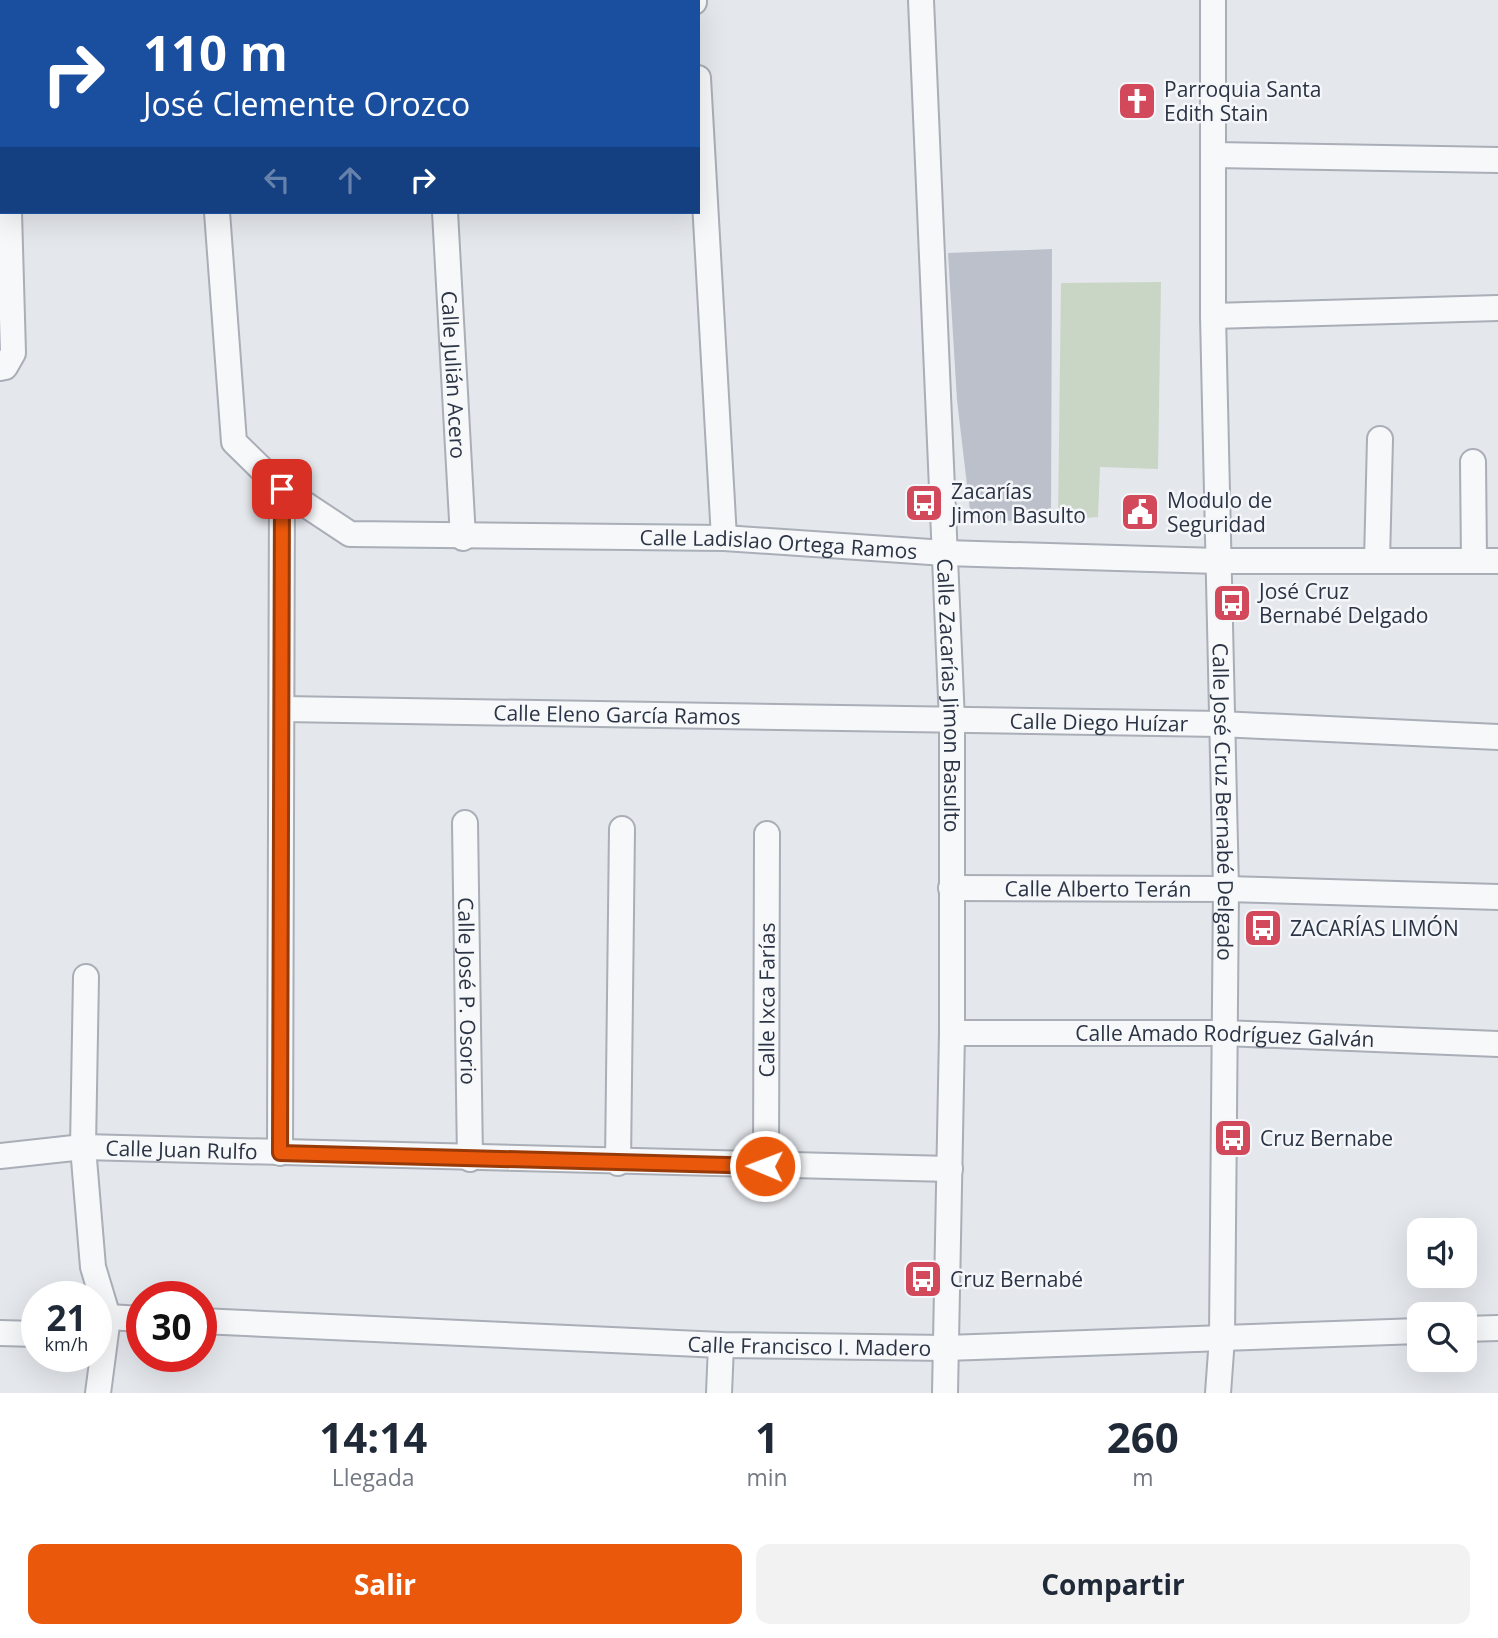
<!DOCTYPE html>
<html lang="es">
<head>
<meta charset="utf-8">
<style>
  :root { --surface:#fff; --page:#f2f2f3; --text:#1f2937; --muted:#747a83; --accent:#ea580c }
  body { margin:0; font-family:"Open Sans",sans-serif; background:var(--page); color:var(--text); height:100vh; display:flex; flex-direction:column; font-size:26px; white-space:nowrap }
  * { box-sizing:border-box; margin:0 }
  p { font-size:23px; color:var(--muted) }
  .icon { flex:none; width:38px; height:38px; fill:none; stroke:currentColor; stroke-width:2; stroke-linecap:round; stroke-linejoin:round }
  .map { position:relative; height:1393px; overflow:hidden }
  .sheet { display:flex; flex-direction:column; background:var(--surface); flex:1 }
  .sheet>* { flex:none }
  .hud { position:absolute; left:0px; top:0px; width:700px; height:214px; box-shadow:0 7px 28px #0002; background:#1a4fa0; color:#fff; overflow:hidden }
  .buttons { position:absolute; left:1407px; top:1218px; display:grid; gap:14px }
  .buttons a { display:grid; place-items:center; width:70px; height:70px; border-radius:14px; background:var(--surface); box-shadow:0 7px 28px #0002; font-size:35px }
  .speed { position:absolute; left:21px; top:1281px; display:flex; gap:14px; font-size:35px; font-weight:700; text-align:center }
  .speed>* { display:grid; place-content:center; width:91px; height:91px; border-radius:50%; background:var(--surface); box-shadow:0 7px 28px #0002; line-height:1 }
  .speed small { font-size:18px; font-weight:400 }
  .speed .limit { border:10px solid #d22; background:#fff; color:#111 }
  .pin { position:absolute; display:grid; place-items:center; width:60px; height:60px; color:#fff; margin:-30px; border-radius:14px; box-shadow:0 4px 10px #0006 }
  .me { position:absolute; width:77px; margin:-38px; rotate:271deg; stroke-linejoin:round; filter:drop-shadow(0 0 5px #0008) }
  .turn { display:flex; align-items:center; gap:24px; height:147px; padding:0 28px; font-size:32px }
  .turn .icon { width:91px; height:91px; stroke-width:2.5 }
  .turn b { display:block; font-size:49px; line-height:60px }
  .lanes { display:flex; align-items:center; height:66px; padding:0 28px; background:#0003; justify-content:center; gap:35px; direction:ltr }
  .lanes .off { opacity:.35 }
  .eta { display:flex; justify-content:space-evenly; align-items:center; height:119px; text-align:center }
  .eta b { font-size:42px; font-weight:700; line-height:49px }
  .primary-button { display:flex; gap:14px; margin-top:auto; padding:14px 28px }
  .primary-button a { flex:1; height:80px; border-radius:14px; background:var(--accent); color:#fff; font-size:28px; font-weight:700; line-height:80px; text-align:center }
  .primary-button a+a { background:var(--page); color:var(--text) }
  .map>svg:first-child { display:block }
  .green { fill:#c9d6c5 }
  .building { fill:#bbc0ca }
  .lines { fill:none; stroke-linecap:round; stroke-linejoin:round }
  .street-casing { stroke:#a9aeb7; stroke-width:28 }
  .street { stroke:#f7f8fa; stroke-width:24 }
  .route-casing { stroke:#983908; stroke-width:18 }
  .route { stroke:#ea580c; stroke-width:12 }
  .labels { text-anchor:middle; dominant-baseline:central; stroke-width:5; stroke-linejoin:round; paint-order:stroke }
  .poi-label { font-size:21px; fill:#2b3445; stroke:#f4f6f9; text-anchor:start }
  .street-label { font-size:21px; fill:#2b3445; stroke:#f4f6f9 }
</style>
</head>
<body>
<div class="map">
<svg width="1498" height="1393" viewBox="0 0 1498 1393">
  <rect width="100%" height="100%" fill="#e4e7ec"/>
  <path class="green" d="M1161,282L1158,469L1100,467L1098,517L1058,520L1061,283Z"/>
  <path class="building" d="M1052,249L1051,523L971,519L957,400L948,253Z"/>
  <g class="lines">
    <defs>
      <g id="street">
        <path d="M3,0V2"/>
        <path d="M201,0L202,2"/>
        <path d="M433,0L434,2"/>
        <path d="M694,0V2"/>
        <path id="s1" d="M921,0L952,721V1033L945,1393"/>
        <path id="s2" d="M1213,0V316L1226,889L1222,1338L1218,1393"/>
        <path d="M698,78L724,538"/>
        <path d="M1214,155L1498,160"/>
        <path id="s3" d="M217,212L234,442L282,489L350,534L724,538L945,553L1218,561H1498"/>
        <path id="s4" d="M445,212L463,538"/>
        <path d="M1213,316L1498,308"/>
        <path d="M0,368L5,367L13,353L9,212"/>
        <path d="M1473,462L1474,561"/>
        <path d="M1377,561L1380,439"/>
        <path id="s5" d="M283,709L1220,724L1498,737"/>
        <path id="s6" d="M465,823L470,1159"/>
        <path id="s7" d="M951,888L1226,889L1498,897"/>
        <path d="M86,977L83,1147L93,1267L108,1317L98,1393"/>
        <path id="s8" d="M952,1033H1224L1498,1044"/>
        <path d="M280,1153L282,489"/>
        <path id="s9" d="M0,1156L83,1147L950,1169"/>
        <path d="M618,1163L622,829"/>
        <path id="s10" d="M766,1166L767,834"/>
        <path d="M108,1317L142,1319"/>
        <path id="s11" d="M201,1321L721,1345L946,1348L1419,1331"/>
        <path d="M1465,1329L1498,1328"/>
        <path d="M0,1333L37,1334"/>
        <path d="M719,1393L721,1345"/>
      </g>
    </defs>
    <use href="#street" class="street-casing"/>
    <use href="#street" class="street"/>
  </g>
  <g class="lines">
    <defs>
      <path id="route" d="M282,489L280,1153L765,1166"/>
    </defs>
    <use href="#route" class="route-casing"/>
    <use href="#route" class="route"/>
  </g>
  <defs>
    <symbol id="church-square" viewBox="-11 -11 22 22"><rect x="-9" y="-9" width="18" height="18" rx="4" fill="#d1495b" stroke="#f4f6f9"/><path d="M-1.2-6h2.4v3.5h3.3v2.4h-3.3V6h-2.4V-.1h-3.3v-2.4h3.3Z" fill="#fff"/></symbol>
    <symbol id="bus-square" viewBox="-11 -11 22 22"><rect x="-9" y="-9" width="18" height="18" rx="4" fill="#d1495b" stroke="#f4f6f9"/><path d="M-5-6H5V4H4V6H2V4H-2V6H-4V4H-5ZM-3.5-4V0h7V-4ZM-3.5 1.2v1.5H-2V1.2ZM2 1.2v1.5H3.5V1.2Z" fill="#fff"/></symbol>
    <symbol id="civic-square" viewBox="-11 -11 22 22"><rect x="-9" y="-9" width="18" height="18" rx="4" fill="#d1495b" stroke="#f4f6f9"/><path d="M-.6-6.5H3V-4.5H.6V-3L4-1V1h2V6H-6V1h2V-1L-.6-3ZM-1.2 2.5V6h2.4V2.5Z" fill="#fff"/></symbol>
  </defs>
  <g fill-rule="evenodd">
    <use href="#church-square" x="1115" y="79" width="44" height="44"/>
    <use href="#bus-square" x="902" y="481" width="44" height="44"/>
    <use href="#civic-square" x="1118" y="490" width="44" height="44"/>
    <use href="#bus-square" x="1210" y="581" width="44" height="44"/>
    <use href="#bus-square" x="1241" y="906" width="44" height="44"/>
    <use href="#bus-square" x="1211" y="1116" width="44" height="44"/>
    <use href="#bus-square" x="901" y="1257" width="44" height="44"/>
  </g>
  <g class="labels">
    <g class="poi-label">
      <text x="1164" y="89">Parroquia Santa<tspan x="1164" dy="24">Edith Stain</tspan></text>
      <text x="951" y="491">Zacarías<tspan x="951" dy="24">Jimon Basulto</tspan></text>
      <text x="1167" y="500">Modulo de<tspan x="1167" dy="24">Seguridad</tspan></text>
      <text x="1259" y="591">José Cruz<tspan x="1259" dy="24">Bernabé Delgado</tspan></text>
      <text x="1290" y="928">ZACARÍAS LIMÓN</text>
      <text x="1260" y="1138">Cruz Bernabe</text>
      <text x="950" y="1279">Cruz Bernabé</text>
    </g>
    <g class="street-label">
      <text stroke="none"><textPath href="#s4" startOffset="163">Calle Julián Acero</textPath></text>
      <text stroke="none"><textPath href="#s3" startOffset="808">Calle Ladislao Ortega Ramos</textPath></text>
      <text stroke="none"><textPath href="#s1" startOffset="696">Calle Zacarías Jimon Basulto</textPath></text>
      <text stroke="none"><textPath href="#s5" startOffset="334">Calle Eleno García Ramos</textPath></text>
      <text stroke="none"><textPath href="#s5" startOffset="816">Calle Diego Huízar</textPath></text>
      <text stroke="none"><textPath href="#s2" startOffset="802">Calle José Cruz Bernabé Delgado</textPath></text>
      <text stroke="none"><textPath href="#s7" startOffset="147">Calle Alberto Terán</textPath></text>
      <text stroke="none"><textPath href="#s6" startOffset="168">Calle José P. Osorio</textPath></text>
      <text stroke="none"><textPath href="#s10" startOffset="166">Calle Ixca Farías</textPath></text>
      <text stroke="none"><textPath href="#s8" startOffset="273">Calle Amado Rodríguez Galván</textPath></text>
      <text stroke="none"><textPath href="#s9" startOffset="182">Calle Juan Rulfo</textPath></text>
      <text stroke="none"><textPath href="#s11" startOffset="609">Calle Francisco I. Madero</textPath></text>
    </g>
  </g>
</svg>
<div class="buttons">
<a><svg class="icon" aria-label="sound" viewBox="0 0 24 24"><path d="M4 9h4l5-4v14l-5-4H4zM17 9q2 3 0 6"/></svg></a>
<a><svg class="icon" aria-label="search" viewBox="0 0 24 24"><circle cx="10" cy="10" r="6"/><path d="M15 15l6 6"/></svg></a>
</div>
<div class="speed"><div>21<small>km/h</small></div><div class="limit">30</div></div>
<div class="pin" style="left:282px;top:489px;background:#d93025"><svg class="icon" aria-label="arrive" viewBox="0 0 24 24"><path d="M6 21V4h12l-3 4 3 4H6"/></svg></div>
<svg class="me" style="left:765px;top:1166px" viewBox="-20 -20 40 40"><circle r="17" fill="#ea580c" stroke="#fff" stroke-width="3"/><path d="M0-11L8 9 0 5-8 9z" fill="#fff"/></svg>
<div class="hud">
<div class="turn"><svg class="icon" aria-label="right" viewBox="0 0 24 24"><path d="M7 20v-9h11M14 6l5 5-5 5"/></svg><div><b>110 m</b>José Clemente Orozco</div></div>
<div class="lanes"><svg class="icon off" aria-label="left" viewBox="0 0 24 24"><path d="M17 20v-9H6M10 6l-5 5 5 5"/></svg><svg class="icon off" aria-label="ahead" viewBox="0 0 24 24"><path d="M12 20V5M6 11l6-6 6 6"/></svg><svg class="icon" aria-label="right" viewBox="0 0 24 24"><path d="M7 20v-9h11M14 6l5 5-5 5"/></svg></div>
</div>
</div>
<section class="sheet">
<div class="eta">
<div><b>14:14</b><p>Llegada</p></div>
<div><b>1</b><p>min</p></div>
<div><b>260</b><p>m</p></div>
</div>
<div class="primary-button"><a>Salir</a><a>Compartir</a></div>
</section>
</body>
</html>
